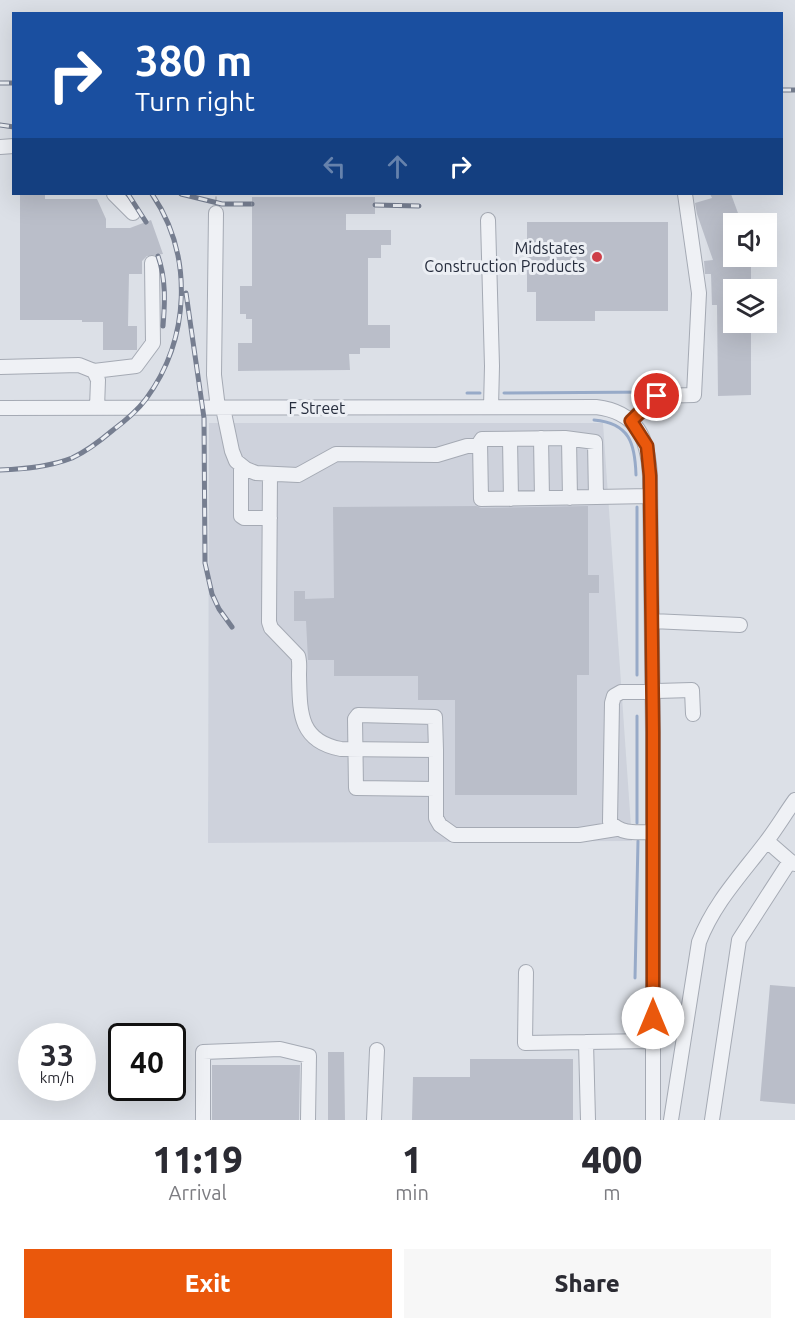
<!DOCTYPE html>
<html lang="en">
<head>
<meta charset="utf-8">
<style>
  :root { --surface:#fff; --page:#f7f7f7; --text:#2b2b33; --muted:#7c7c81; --accent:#ea580c }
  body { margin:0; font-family:Ubuntu,sans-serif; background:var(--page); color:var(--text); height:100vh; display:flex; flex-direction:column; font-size:22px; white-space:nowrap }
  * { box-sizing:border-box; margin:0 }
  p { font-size:20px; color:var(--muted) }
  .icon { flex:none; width:33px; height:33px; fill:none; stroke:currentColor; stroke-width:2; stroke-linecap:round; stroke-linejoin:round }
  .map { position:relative; height:1120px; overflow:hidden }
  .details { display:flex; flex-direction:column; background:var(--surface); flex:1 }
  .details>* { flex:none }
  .top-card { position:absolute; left:12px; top:12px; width:771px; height:183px; border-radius:0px; box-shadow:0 6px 24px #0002; background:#1a4fa0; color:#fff; overflow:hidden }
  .controls { position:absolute; left:723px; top:213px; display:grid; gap:12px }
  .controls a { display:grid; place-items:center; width:54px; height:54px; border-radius:0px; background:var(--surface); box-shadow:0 6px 24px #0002; font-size:30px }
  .speed { position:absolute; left:18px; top:1023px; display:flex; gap:12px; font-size:30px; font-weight:700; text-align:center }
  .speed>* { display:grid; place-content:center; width:78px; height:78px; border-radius:50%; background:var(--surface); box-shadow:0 6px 24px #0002; line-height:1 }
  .speed small { font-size:15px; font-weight:400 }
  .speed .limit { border:3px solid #111; border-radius:9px; background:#fff; color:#111 }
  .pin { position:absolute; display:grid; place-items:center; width:51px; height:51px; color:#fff; margin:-26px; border:3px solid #fff; border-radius:50%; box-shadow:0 2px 6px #0007 }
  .me { position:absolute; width:66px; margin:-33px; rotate:0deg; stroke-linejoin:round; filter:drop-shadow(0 0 4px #0008) }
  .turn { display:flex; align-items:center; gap:21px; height:126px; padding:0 24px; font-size:27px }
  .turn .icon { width:78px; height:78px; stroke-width:2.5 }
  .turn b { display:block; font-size:42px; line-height:51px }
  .lanes { display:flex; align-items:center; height:57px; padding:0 24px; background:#0003; justify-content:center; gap:30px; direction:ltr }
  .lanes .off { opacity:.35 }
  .eta { display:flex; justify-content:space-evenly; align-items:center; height:102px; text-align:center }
  .eta b { font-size:36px; font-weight:800; line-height:42px }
  .cta { display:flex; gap:12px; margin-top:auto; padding:12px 24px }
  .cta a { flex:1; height:69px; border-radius:0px; background:var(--accent); color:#fff; font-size:24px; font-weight:800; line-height:69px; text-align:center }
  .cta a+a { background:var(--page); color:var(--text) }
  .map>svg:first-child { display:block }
  .built { fill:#ced2dc }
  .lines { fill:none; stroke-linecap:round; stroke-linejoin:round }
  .stream { stroke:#97aac8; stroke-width:3 }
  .building { fill:#babec9 }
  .minor-casing { stroke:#a5aab4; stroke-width:16 }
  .path { stroke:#bbbec5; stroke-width:2; stroke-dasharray:4.5 4.5; stroke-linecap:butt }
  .minor { stroke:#eff1f5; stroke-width:14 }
  .rail-casing { stroke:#767e90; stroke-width:5 }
  .rail { stroke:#eceff4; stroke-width:3; stroke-dasharray:9; stroke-linecap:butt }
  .route-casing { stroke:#983908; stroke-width:15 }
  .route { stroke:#ea580c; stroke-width:10 }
  .poi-dot { fill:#ce3f49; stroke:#eceff4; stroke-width:2 }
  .labels { text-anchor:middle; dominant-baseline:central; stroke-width:6; stroke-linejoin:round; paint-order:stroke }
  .poi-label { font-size:16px; fill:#262d3d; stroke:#eceff4; text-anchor:end }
  .street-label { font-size:16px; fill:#262d3d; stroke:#eceff4 }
</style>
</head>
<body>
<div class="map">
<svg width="795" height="1120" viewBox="0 0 795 1120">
  <rect width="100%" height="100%" fill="#dce0e7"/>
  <path class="built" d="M209,423H603L632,841L208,843Z"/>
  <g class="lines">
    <path class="stream" d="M467,393H480
      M504,393L655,392
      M594,420C630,423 635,444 636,475
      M637,675V507
      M637,716V823
      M635,978L638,841"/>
  </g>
  <path class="building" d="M20,194H45V199H97L106,219V228H130L151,220L163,254L147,256L142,261V274H129L128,326H137V350H103V322H82V320H20Z
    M710,194H731L742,224H734V256H751V290H734V322H751V395L718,396L717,305H712L711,274H705L704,261L713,260L697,214L695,203L712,198Z
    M252,197H375V214H346V230H391V245H381V258H368V325H390V348H360V354H349L350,370L238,371V343H252V319H246V314H240V286H252Z
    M527,222H668V311H595V321H536V292H527Z
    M476,506L481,508L588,506V575H599V593H589V675H577V795H455V700H418V676H334V660H308L306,621H294V591H305V599L334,598L333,507Z
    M770,985L795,987V1104L760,1101Z
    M328,1052H344L345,1120H328Z
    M470,1059H573V1120H412L413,1077H470Z
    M212,1065H300L299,1120H212Z"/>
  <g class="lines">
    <defs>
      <path id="minor" d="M0,147L14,146
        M114,194L133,213
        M216,213L214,375L218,408
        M488,220L492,366L491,407
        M0,367L79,365L94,371L98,380L97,408
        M94,371L136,366L153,343L152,263
        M0,408L596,407C638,412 648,439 650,476L653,732V1120
        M223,408L232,451L236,461L246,469L256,473L298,475L336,454L437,455L467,446H480
        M631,421L657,396L694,395L699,293L685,194
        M541,438L542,498
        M510,439L511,499
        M569,439L570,498
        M241,465V516L244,518H270
        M270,474L269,622L271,628L298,656C300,662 299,668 299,675C300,711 298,741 341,749L436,750V818L440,825L454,835H579L616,829
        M596,497L481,499L480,442L482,439L565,438L595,442L596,497L650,496
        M652,621L740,625
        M436,789L356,788L355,719L358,715L435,717L436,750
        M653,832C637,832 622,835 610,822L612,703L614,696L621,692L692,690L693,714
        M767,841L790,861
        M526,972L525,1043L586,1042
        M203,1120V1052L280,1049L309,1056L308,1120
        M374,1120L377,1050
        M588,1120L586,1042L653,1041
        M671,1120L699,942C714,903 741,875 766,842C776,829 785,814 795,800
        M712,1120L739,940L790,861L795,864"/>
    </defs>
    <use href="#minor" class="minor-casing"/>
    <path class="path" d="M216,201V194"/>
    <use href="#minor" class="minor"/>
    <defs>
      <path id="rail" d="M0,83H14
        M782,90H795
        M0,125L14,127
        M128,194L146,222
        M181,194L222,204H252
        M375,205L419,206
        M158,256C166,279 165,302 163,326
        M186,293L204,418L205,563L212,594L219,609L232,627
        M0,470C24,469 49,467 72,458C87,451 100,441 113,430C125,421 137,411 146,399C190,339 194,256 152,194"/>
    </defs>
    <use href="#rail" class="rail-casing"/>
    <use href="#rail" class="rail"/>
  </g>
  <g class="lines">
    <defs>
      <path id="route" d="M653,1018V732L650,476L647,446L631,421L657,396"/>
    </defs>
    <use href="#route" class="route-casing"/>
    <use href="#route" class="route"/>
  </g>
  <circle class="poi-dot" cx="597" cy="257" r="6"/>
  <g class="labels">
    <g class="poi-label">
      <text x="585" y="248">Midstates<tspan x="585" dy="18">Construction Products</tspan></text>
    </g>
    <g class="street-label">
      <text x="317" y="408">F Street</text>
    </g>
  </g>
</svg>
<div class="controls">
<a><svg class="icon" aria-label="sound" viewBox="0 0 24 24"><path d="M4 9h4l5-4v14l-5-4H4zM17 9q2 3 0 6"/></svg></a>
<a><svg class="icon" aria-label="layers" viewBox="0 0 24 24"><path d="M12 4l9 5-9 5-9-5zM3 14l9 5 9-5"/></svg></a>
</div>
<div class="speed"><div>33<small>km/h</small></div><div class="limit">40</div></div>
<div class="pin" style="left:657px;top:396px;background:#d93025"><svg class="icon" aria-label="arrive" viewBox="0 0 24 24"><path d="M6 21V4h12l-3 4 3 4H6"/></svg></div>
<svg class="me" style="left:653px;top:1018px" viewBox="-20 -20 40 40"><circle r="19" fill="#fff"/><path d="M0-13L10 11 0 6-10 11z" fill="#ea580c"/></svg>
<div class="top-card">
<div class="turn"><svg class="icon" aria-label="right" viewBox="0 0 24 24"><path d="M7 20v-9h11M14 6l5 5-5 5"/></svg><div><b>380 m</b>Turn right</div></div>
<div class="lanes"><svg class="icon off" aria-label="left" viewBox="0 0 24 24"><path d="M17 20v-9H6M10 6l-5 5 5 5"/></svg><svg class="icon off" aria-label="ahead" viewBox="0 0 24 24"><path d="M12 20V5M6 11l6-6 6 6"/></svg><svg class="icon" aria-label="right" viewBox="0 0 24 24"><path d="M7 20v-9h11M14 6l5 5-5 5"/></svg></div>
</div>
</div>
<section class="details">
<div class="eta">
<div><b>11:19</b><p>Arrival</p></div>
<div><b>1</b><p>min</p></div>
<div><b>400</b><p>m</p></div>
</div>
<div class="cta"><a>Exit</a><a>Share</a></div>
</section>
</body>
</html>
